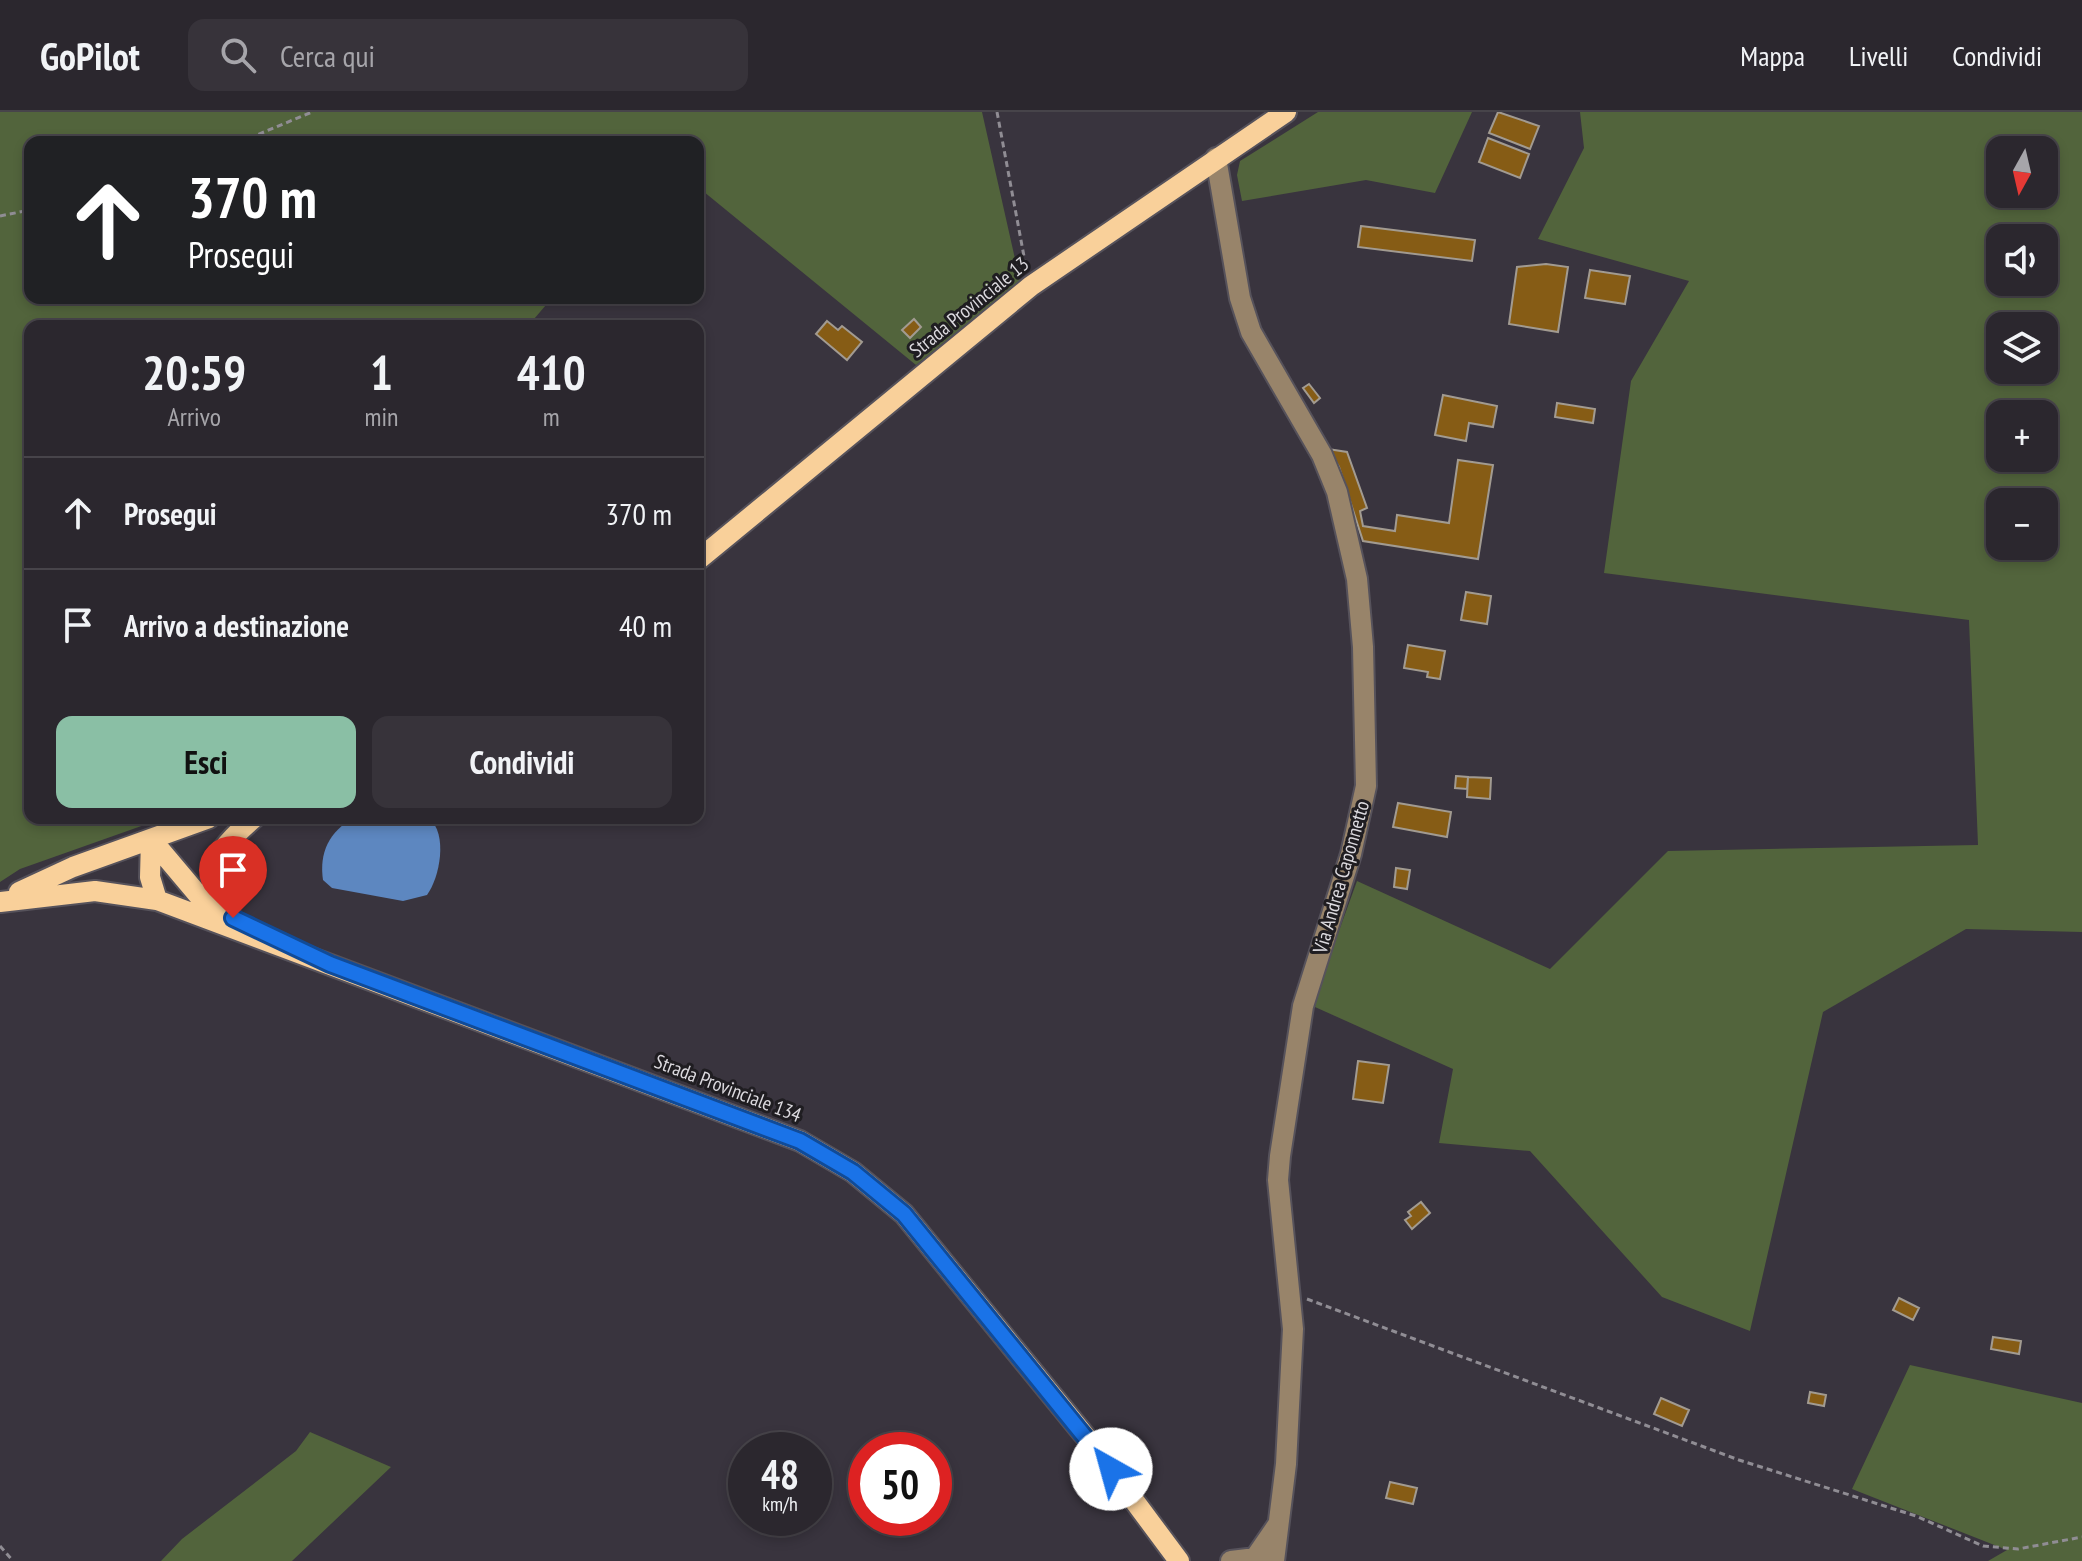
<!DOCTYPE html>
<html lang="it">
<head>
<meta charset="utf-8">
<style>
  :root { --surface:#2b272e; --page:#37333a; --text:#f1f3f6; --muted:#a6a5aa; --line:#47444a; --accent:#8abfa5 }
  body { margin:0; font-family:"PT Sans Narrow",sans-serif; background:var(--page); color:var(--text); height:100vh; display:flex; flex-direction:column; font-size:30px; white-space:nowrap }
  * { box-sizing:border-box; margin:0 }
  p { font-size:26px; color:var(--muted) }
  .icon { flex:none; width:44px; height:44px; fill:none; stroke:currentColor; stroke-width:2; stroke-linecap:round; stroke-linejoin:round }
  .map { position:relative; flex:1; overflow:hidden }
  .details { position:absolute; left:24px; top:208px; width:680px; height:504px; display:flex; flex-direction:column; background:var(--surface); border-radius:16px; box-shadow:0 4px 12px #0003,0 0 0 2px var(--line) }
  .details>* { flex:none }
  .banner { position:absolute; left:24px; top:24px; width:680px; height:168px; border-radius:16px; box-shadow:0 4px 12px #0003,0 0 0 2px var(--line); background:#202124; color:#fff; overflow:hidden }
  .needle { width:52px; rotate:188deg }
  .buttons { position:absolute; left:1986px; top:24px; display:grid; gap:16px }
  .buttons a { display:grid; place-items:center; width:72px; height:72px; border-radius:16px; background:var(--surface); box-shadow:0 4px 12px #0003,0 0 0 2px var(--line); font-size:40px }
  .speed { position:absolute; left:728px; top:1320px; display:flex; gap:16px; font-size:40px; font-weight:700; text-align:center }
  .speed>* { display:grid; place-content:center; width:104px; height:104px; border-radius:50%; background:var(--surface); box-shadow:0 4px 12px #0003,0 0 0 2px var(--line); line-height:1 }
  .speed small { font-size:20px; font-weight:400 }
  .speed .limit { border:12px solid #d22; background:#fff; color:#111 }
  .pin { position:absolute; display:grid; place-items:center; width:68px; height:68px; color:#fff; margin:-82px -34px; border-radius:50% 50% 50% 0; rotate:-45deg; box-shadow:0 0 8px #0007 }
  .pin .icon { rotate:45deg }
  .me { position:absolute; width:88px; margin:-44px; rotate:322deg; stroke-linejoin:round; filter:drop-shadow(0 0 6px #0008) }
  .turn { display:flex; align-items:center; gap:28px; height:168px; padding:0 32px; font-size:36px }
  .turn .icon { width:104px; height:104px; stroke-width:2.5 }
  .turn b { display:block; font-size:56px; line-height:68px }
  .eta { display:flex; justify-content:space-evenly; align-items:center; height:136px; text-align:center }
  .eta b { font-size:48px; font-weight:700; line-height:56px }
  .primary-button { display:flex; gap:16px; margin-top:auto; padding:16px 32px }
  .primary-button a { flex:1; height:92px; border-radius:16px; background:var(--accent); color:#111; font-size:32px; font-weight:700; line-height:92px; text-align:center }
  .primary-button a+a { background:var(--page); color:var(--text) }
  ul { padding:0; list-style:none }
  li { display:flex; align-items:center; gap:24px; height:112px; padding:0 32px; border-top:2px solid var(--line) }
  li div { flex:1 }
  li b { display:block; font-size:30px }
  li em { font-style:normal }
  header { display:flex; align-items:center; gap:48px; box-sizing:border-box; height:112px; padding:0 40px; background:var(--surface); border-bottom:2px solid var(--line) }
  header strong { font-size:38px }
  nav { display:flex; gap:44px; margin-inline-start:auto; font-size:28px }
  .search { width:560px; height:72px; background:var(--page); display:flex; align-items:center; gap:20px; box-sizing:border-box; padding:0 28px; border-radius:16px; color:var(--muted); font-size:30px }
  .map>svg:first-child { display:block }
  .green { fill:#52643c; fill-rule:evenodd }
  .water { fill:#5d87c0 }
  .building { fill:#865c15; stroke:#a29b91; stroke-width:2 }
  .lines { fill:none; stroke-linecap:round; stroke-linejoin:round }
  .minor-casing { stroke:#56525b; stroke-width:24 }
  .major-casing { stroke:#56525b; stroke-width:24 }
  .path { stroke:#908d94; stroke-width:3; stroke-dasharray:6 4; stroke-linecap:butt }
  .minor { stroke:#98846a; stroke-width:20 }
  .major { stroke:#f9d09a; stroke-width:20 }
  .route-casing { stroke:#114b97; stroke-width:20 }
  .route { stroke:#1a73e8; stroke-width:14 }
  .labels { text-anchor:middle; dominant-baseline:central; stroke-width:6; stroke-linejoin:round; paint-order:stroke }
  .street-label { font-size:20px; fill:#dbd9de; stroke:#1f1d21 }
</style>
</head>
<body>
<header>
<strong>GoPilot</strong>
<div class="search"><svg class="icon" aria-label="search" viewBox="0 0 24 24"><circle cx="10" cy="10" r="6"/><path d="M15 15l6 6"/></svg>Cerca qui</div>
<nav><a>Mappa</a><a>Livelli</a><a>Condividi</a></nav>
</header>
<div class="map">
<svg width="2082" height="1449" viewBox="0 0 2082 1449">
  <rect width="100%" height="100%" fill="#39343e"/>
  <path class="green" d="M0,0H982L1020,169L916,253L698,75V30H30V186H552L528,214H322L303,206L300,214H30V706H164L20,757L0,770Z
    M1318,0H1472L1435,81L1366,68L1242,89L1237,63L1240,49Z
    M1580,0H2082V820L1966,817L1823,900L1750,1219L1662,1185L1530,1039L1439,1031L1453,957L1315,895L1319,874L1357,769L1550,857L1668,739L1978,733L1969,508L1604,461L1631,269L1689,169L1538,127L1584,36ZM2000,38H2044V82H2000ZM2000,126H2044V170H2000ZM2000,214H2044V258H2000ZM2000,302H2044V346H2000ZM2000,390H2044V434H2000Z
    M1910,1253L2082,1291V1449H1988L2007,1438L1852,1377Z
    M310,1320L391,1355L292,1449H161L182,1427L296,1339Z"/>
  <path class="water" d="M354,706H429C448,722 440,765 427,783L403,789L332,776L323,768C319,741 329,719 354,706Z"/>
  <path class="building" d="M1498,0L1539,14L1530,37L1489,21Z
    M1488,26L1529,42L1520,66L1479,50Z
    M1361,114L1475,128L1472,149L1358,135Z
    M1546,152L1568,155L1558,220L1509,212L1517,155Z
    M1590,158L1630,164L1625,192L1585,186Z
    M914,207L921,215L910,226L902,218Z
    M827,209L838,218L842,214L862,230L847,248L816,222Z
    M1309,272L1320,286L1314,291L1303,276Z
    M1443,283L1497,294L1493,315L1469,311L1466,329L1435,323Z
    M1557,291L1595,297L1593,311L1555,305Z
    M1328,337L1347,340L1367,396L1360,399L1363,414L1395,419L1397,403L1449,411L1458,348L1493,353L1478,447L1363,429L1339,355Z
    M1466,480L1491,484L1487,512L1461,508Z
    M1408,533L1445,539L1440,567L1427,565L1428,560L1404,556Z
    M1456,664L1468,665L1467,677L1455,676Z
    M1468,665L1491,666L1490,687L1467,685Z
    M1398,691L1451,700L1447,725L1393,715Z
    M1396,756L1410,758L1407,777L1394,775Z
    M1358,949L1389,953L1383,991L1353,987Z
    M1421,1090L1430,1101L1412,1117L1405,1108L1411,1104L1408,1100Z
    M1899,1186L1919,1196L1913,1208L1893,1198Z
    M1993,1225L2021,1229L2019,1242L1991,1237Z
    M1810,1280L1826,1283L1824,1294L1808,1291Z
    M1661,1286L1689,1298L1682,1314L1654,1302Z
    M1390,1370L1417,1376L1413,1392L1386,1386Z"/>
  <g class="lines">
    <defs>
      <path id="minor" d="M1216,46L1240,186L1251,220L1322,343L1337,380L1357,467L1363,535L1366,674L1351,742L1303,894L1280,1044L1278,1068L1293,1217L1286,1352L1274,1449
        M1231,1449L1256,1446
        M1253,1449L1277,1414"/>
      <path id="major" d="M698,448L1031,174L1286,0
        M151,727L199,784L232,806
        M151,727L150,765L157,788
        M19,780L73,755L209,706
        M0,790L95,779L157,788L800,1029L853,1060L904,1102L1095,1336L1179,1449
        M225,797C193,761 226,730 254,706"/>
    </defs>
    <use href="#minor" class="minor-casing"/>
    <use href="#major" class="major-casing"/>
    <path class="path" d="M997,0L1026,155
      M240,30L312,0
      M0,104L30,98
      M1307,1187L1739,1348L1916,1404L1983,1434L2018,1437L2082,1425
      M0,1434L13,1449"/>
    <use href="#minor" class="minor"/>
    <use href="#major" class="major"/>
  </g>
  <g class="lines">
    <defs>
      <path id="route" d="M233,806L330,852L800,1029L853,1060L904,1102L1111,1357"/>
    </defs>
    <use href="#route" class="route-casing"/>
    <use href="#route" class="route"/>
  </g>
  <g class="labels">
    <g class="street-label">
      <text transform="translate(969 195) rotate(-39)">Strada Provinciale 13</text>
      <text transform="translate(1341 765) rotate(-74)">Via Andrea Caponnetto</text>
      <text transform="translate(728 976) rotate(21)">Strada Provinciale 134</text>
    </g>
  </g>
</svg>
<div class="buttons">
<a><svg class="needle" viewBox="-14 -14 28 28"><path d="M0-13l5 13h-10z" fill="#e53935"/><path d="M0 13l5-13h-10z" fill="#a6a5aa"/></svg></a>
<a><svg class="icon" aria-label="sound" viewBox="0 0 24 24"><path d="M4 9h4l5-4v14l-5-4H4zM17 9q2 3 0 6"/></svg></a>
<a><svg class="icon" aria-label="layers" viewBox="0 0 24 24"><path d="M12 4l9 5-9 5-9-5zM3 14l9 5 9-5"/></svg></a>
<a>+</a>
<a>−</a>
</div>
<div class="speed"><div>48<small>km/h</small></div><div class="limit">50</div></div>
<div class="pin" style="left:233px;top:806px;background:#d93025"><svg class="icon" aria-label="arrive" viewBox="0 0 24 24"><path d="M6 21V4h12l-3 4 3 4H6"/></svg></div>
<svg class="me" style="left:1111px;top:1357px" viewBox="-20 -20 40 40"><circle r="19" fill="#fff"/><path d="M0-13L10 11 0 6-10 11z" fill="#1a73e8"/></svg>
<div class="banner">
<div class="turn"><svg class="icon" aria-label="ahead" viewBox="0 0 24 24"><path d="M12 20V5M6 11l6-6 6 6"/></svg><div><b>370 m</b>Prosegui</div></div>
</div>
<section class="details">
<div class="eta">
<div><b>20:59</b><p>Arrivo</p></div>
<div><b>1</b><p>min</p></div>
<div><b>410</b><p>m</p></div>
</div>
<ul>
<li><svg class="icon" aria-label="ahead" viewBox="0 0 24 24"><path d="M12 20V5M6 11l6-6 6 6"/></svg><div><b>Prosegui</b></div><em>370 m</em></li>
<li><svg class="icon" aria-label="arrive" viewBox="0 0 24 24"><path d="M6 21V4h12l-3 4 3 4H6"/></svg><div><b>Arrivo a destinazione</b></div><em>40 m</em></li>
</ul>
<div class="primary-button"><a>Esci</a><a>Condividi</a></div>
</section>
</div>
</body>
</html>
